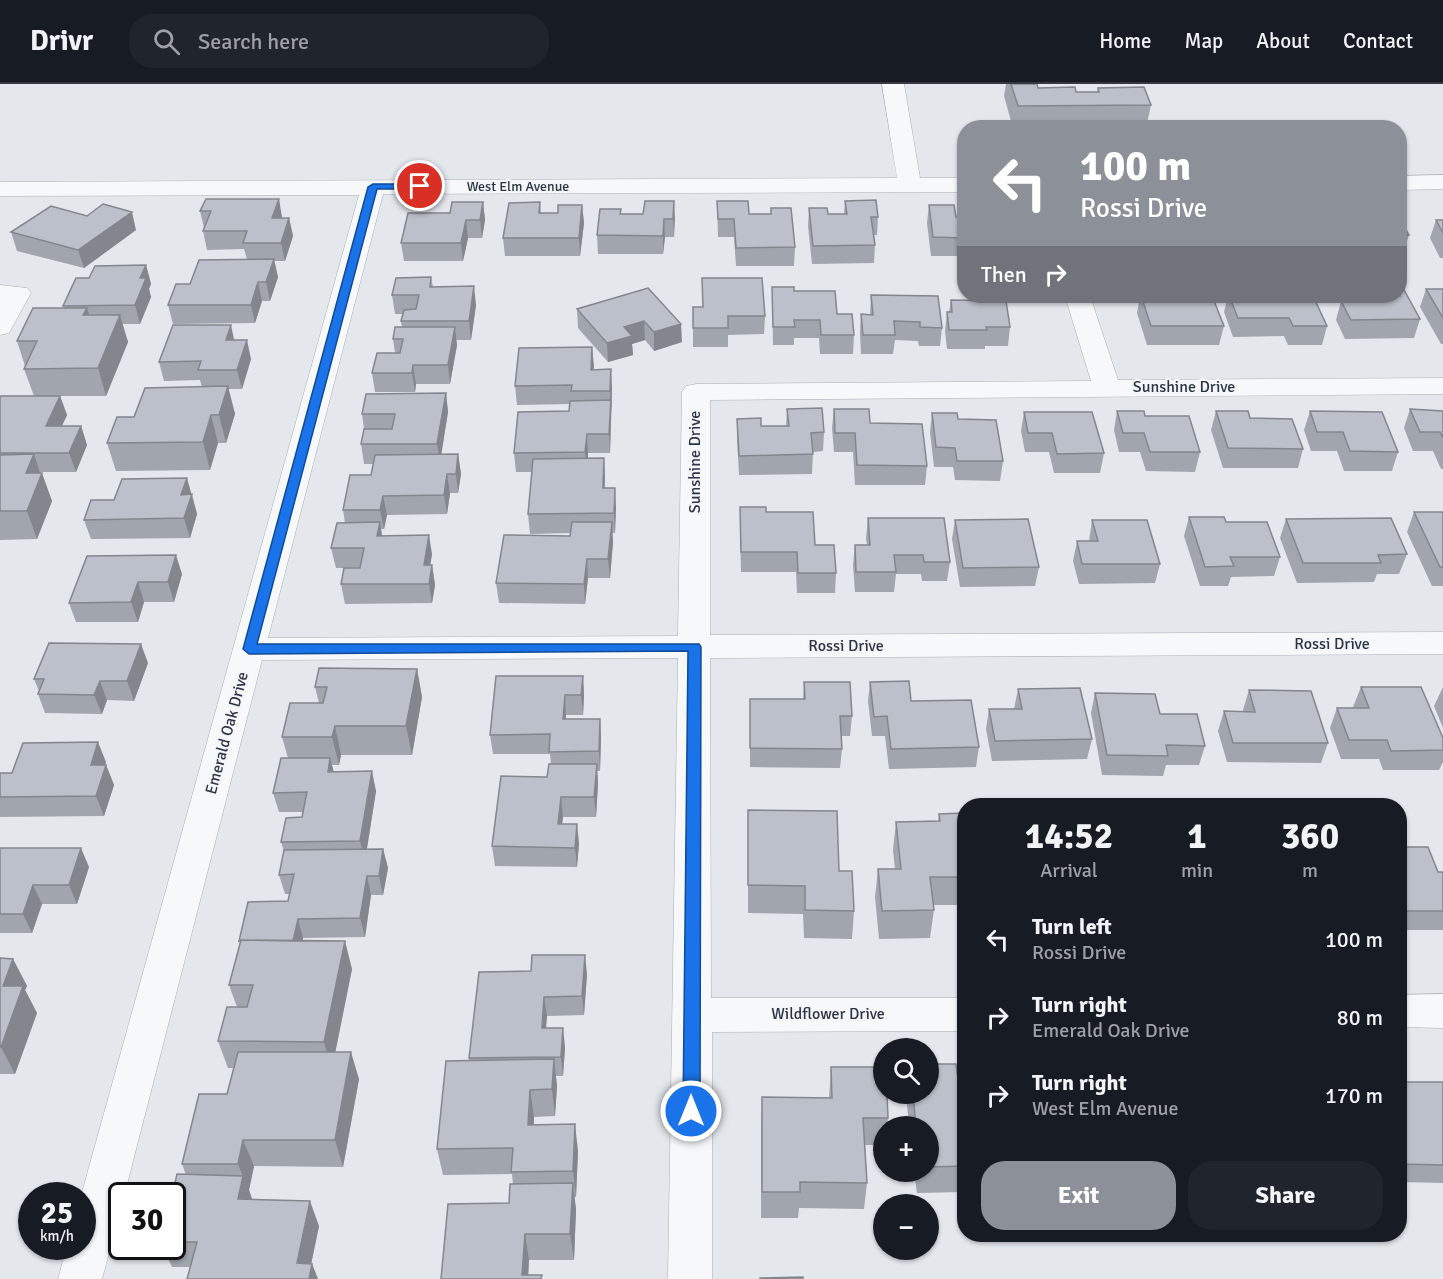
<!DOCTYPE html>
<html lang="en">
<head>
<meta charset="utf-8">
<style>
  :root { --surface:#171b24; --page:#20242c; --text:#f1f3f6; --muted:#9ea1a6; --line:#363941; --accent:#8c9099 }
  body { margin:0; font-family:Signika,sans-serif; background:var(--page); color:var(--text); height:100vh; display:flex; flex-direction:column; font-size:22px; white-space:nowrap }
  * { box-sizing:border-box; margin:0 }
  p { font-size:20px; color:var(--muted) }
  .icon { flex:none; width:33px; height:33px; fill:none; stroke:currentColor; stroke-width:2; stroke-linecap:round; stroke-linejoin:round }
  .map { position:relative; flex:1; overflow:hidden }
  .drawer { position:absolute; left:957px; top:714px; width:450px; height:444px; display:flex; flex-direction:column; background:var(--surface); border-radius:24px; box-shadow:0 2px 4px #0004 }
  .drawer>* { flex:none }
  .guide { position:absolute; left:957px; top:36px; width:450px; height:183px; border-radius:24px; box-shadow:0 2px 4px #0004; background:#8c9099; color:#fff; overflow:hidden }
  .fabs { position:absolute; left:873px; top:954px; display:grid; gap:12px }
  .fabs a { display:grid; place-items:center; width:66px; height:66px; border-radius:50%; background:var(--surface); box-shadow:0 2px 4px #0004; font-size:30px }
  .speed { position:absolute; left:18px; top:1098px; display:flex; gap:12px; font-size:30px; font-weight:700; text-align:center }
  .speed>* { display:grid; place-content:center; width:78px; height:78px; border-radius:50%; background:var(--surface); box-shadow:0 2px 4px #0004; line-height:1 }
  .speed small { font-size:15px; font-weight:400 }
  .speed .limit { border:3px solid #111; border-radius:9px; background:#fff; color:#111 }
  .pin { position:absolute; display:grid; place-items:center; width:51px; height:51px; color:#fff; margin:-26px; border:3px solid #fff; border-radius:50%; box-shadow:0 2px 6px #0007 }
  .me { position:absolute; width:66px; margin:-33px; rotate:0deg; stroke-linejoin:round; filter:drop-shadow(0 0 4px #0008) }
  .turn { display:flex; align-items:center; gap:21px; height:126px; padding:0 24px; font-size:27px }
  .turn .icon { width:78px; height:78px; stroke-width:2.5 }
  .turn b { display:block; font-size:42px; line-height:51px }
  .then { display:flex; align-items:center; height:57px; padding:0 24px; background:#0003; gap:12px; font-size:22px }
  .eta { display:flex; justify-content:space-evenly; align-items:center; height:102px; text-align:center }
  .eta b { font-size:36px; font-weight:800; line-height:42px }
  .primary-button { display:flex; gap:12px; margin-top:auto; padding:12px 24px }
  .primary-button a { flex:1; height:69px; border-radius:24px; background:var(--accent); color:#fff; font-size:24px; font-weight:800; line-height:69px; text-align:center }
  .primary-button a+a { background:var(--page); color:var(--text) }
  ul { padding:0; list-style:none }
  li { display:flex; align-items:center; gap:18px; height:78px; padding:0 24px }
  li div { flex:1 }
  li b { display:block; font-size:22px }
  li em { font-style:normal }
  header { display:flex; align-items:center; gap:36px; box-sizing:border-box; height:84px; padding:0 30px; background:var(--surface); border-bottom:2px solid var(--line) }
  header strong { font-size:28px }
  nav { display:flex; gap:33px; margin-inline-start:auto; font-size:21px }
  .search { width:420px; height:54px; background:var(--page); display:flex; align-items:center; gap:15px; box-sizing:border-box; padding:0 21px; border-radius:24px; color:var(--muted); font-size:22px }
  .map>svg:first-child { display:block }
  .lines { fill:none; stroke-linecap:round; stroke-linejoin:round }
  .minor-casing { stroke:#a9aeb7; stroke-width:1 }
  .minor { fill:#f7f8fa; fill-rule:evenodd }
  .wall { fill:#a1a5ae }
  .shaded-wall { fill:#83868d }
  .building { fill:#bbc0ca; stroke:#83868d; stroke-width:1.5 }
  .route { fill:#1a73e8; stroke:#114b97; stroke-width:1.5 }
  .labels { text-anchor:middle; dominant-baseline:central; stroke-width:4.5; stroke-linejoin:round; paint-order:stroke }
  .far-street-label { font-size:14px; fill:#2b3445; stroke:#f4f6f9 }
  .street-label { font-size:16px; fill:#2b3445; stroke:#f4f6f9 }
</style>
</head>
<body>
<header>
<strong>Drivr</strong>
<div class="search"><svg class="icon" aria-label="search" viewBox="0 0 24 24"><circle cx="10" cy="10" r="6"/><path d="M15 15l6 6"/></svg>Search here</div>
<nav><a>Home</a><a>Map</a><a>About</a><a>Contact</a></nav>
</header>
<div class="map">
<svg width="1443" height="1195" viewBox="0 0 1443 1195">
  <rect width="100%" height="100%" fill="#e4e7ec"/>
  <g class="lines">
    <defs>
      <path id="minor" d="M882,0H904L920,94H964V108L383,110L268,554L678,552L682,308L686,302L696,300L1091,297L1065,212H1090L1118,296L1443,294V310L710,316V551L1443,548V570L710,574L711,914H964V947L712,948V1195H668L678,574L262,576L124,1112H122V1121L102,1195H58L67,1162H82L81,1112L359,111L0,112V98L897,94Z
        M1443,91V105L1400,106V92Z
        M0,201L27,204L31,209L9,249L0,251Z
        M1443,910V944L1400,943V911Z"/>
    </defs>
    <use href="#minor" class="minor-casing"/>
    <use href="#minor" class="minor"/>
  </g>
  <path class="wall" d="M1006,0H1037L1038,4L1076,8H1097L1098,4L1151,21L1146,44H1013L1004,12Z
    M206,115L282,133V134H289L293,152L285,177H274L278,193L270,217H262L255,239L173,240L168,221L190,200L247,175L244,165L207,166L203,147L204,144L200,127Z
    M674,117V153H665L663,170H598L597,151L621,125V130H643Z
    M717,117L749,130H771V124L795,163L794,182H736L734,153H718Z
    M845,117L878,133L877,151H874L875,161L874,179L812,180L808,142L809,124L828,130H844Z
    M483,118L485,136L482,154H468L463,177H404L401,159L450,129Z
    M540,118L541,129H558L582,121L584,139L580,172H505L503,154Z
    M929,121L956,133H964V172H931L927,139Z
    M87,132L136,146L84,184L17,167L11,148Z
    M1400,135L1409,151L1403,169H1400Z
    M1436,136H1443V174H1440L1430,154Z
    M146,181L151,200L149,205L151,213L140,240H122L128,258L106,312H60L67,331L62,342H81L87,361L76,388H40L52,417L37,455L0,456V312H34L24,285L25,282L17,257L64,224L63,222L89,194Z
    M431,193L433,203L476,221L471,256H456L457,261L450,300H416L415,308H375L372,289L395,269L393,255L402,243L401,237L403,230H395L392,211Z
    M772,203L794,207L837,230L854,251L853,270H820L819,254H794V261H773Z
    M648,204L682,258L654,267L645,256L632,260L633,271L608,278L578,244L577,225Z
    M1426,205H1443V260H1441L1420,223Z
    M871,211L942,244L940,262H919L918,257L895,256L893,270H861L860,249L861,230L870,231Z
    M1140,212H1212L1224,242L1219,261H1147L1137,229Z
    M1228,212H1313L1327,242L1322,261H1288L1284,252L1233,253L1224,228Z
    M1355,212H1400L1420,235L1414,254L1345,255L1336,236L1341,217H1353Z
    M951,216L1010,243L1008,262H985V265H947L945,247L947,228H949Z
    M693,223L765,232L764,250L728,251V263H693Z
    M235,256L251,275L242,305H228L235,330L226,359H218L210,386L116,387L107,359L134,333L202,303L200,296L164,297L159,278Z
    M592,263L593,286L612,304L610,369H588V374H604L605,404L616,423L615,449H612L613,458L610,494H588L585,520L499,519L496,499L570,452V449L530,450L528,430L532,388H516L514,369L569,327L570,320L517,321L515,302Z
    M446,309L448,328L441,370H458L461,390L458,409H450L447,430L387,431L384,445H381L382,451L432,470L430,481H432L435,501L432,519L345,520L341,500L360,484H336L331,464L345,439L343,426L371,391L374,380H364L361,360L364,345L362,330Z
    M787,325L824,348L823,367L813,368L812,390L739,391L737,354V335L761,342H786Z
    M834,325L870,339L927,382L925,401H855L853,368H834L832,344Z
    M1410,325L1443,327V385H1441L1433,367H1413L1404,344Z
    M1117,327L1145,332L1200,368L1195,388L1146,387L1140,368H1119L1114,346Z
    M1216,327L1250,334L1303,365L1298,384H1223L1211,346Z
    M1310,327L1398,368L1392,387H1344L1337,367H1311L1304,346Z
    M1024,328L1104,369L1100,389H1054L1049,368H1025L1021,347Z
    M932,329L958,335L1003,377L1000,397L955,396L953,383H934L930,348Z
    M192,410L197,430L190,454L91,455L84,436L114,416Z
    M766,428L836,489L835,509H797L796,488H741L740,442Z
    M1414,428H1443V502H1432L1407,448Z
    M1189,433L1226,438L1280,473L1274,492L1231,493L1228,502H1200L1184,452Z
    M868,434L950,478L947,497H922L921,490H896L894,508H855L853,481L855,461H867L866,454Z
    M1286,435L1407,470L1399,490H1377L1374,498L1297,499L1280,454Z
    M955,436L1039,483L1035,502L960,503L952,455Z
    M1092,436L1160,480L1155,499L1079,500L1073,477L1077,457H1089Z
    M87,472L182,490L174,518H144L138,538H76L69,519Z
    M148,579L134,617L107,616L102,630L45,629L38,610L39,607L34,595Z
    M417,585L422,613L412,671H341L339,681H332L334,688L376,707L367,765H383L388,784L383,811H371L365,853L303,854V857L352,885L335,968L359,995L343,1083L254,1082L249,1106L252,1115L319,1142L311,1180H312L318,1195H187L190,1183H172L162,1162H172V1112L186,1091L182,1080L227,1010L234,984H228L218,957L237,923L229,901L240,859L239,857L288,817L290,810H285L279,791L284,767L281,758L302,733L303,728H279L273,709L288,674L282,653L319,619L315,603Z
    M583,592L584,611L583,631H566V635H600L601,654L600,687H597L598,700L596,733H563L562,740L579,759L577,783L495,782L492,762L547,693L551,680L550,670H493L490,651Z
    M804,598L852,632L850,652H841L842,665L840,684L750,683V615H803Z
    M870,598L911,617L979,663L976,683L889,685L885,652H872L868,617Z
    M1361,603L1443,654V678L1439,686H1383L1379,675H1341L1330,644L1337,624H1354L1353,623Z
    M1443,603V644L1434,622Z
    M1018,605L1092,655L1087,675L992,677L986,645L989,625H1014Z
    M1249,606L1328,659L1321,679L1227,678L1218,647L1224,627L1244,628L1243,626Z
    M1095,609L1160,630L1205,662L1199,681H1166L1163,692L1102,691L1091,629Z
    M106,678L105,681H106L114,701L104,732L0,733V689H12Z
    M748,726L839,787L854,827L852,855L804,854L803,830L748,829Z
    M964,729V837H959L958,821H934V826L930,854L879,855L875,813L878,785H895L893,766L896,738L938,737L939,730Z
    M1400,763L1438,788H1443V846H1400Z
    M0,764L89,783L77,820H42L32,849H0Z
    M0,874L13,875L27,902L25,906L37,929L15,990H0Z
    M479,888L587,890L584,931L547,932L546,944L565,963L563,992H556L557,1002L555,1032L534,1033V1041L578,1067L576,1113H574L576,1125L574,1176H529L528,1191L441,1195L509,1119L513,1100L512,1090L443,1091L437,1065L469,977V974Z
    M831,983L888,1034L887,1042H884V1061H865L867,1099L864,1125L799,1124L798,1134H761V1040L762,1013L829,1014Z
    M1400,998H1443V1099L1400,1098Z
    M906,1010H928L964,1016V1108L917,1109L914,1088H928V1042H909Z"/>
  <path class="shaded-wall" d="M279,115L282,133L276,152L272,134Z
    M674,117L675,135L674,153L673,135Z
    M483,118L485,136L482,154L480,136Z
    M582,121L584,139L580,172L579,154Z
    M132,128L136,146L84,184L78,166Z
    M289,134L293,152L285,177L281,159Z
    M664,135L665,153L663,170V152Z
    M466,136L468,154L463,177L461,159Z
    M274,175L278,193L270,217L266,198Z
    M146,181L151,200L149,205L151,213L140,240L135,221L140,194Z
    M258,198L262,217L255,239L251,221Z
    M474,202L476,221L471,256L469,237Z
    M87,224L95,251L83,231Z
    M120,231L128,258L106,312L98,284Z
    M644,237L645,256L632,260L633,271L608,278L607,259L624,243Z
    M681,240L682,258L654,267V248Z
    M231,241L235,260L226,256Z
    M455,243L457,261L450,300L448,281Z
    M247,256L251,275L242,305L237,286Z
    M592,263L594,282L592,305L591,286Z
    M413,281L416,300L415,308L412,289Z
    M611,285L612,304L610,369L609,350Z
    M228,302L235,330L226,359L219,331Z
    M446,309L448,328L440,379L437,360Z
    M60,312L67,331L53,361L46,342Z
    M211,331L218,359L210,386L203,358Z
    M81,342L87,361L76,388L69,369Z
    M587,350L588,369L587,387L585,368Z
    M34,370L41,392L42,389L52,417L37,455L27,427L26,389Z
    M458,370L461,390L458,409L456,390Z
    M604,374L605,393L604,424L603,404Z
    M447,390L450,409L447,430L444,411Z
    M187,394L197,430L190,454L184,434L181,411Z
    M615,404L616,423L615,449L614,429Z
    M383,412L387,431L384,445L380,426Z
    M380,438L383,458L377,452Z
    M612,438L613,458L610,494L608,475Z
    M429,451L432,470L427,501L424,481Z
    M176,471L182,490L174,518L168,498Z
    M587,475L588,494L585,520L584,500Z
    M432,481L435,501L432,519L429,500Z
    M138,498L144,518L138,538L131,518Z
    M141,560L148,579L134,617L127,597Z
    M417,585L422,613L412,671L406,642Z
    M583,592L584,611L583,631L581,611Z
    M100,597L107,616L102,630L94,611Z
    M565,611L566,631L565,655L563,635Z
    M600,635L601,654L600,687L599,667Z
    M335,642L341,671L339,681L332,653Z
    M98,658L106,678L98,701L91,681Z
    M330,674L335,693L328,688Z
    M597,680L598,700L596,733L594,713Z
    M106,681L114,701L104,732L96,712Z
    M372,687L376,707L365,776L360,757Z
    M561,713L563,733L560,759L558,740Z
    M577,740L579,759L577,783L575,764Z
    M81,764L89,783L77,820L69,801Z
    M383,765L388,784L383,811L379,792Z
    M367,792L371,811L365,853L360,834Z
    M33,801L42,820L32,849L23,830Z
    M298,835L303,854L299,876L293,857Z
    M345,857L352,885L332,985L324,958Z
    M585,871L587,890L584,931L582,912Z
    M13,875L27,902L25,906L37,929L15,990L1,963L3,902Z
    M544,913L547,932L544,963L542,944Z
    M563,944L565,963L563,992L561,973Z
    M351,968L359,995L343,1083L335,1056Z
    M554,975L557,1002L555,1032L552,1005Z
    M530,1006L534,1033L532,1067L528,1041Z
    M575,1040L578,1067L576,1113L573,1087Z
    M243,1056L254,1082L249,1106L253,1118L238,1115L243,1093L238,1080Z
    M573,1099L576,1125L574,1176L570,1150Z
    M310,1117L319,1142L308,1195L297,1179Z
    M525,1150L529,1176L528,1195L522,1191Z
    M312,1180L318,1195H309Z"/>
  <path class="building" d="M1011,0H1037L1038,4L1075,3L1076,8H1099L1098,4L1144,3L1151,21L1018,22Z
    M206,115H279L272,134H289L281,159H243L247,147H203L211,127H200Z
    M876,116L878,133H871L875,161L813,162L809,124H827L828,130H847L845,117Z
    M645,117H674L673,135H664L663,152L597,151L600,125H621L620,130H643Z
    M717,117H748L749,130H771V124H791L795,163L736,164L734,135H718Z
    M452,118H483L480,136H466L461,159H401L408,129H450Z
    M540,118L539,129H558V121H582L579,154H503L509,119Z
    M103,120L132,128L78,166L11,148L51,122L87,132Z
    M929,121H954L956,133H964V154L933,153Z
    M1400,135L1409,151H1400Z
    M1436,136H1443V149Z
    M274,175L266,198H258L251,221H168L176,200H190L199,176Z
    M146,181L140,194H146L135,221L63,222L76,194H89L95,182Z
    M431,193L430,203L474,202L469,237H401L404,226L416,225L419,211H392L396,194Z
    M702,194H762L765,232H728V244H693V223H703Z
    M772,203H794V207H835L837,230H852L854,251H821L820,236H794L795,243H773Z
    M648,204L681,240L654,248L644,237L624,243L632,252L607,259L577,225Z
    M1400,204H1403L1420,235L1351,236L1341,217H1363L1360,212H1400Z
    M1426,205H1443V234Z
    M871,211L938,212L942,244L920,243V238L894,237L895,251H863L861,230L873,231Z
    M1141,212H1212L1224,242H1151Z
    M1229,212H1313L1327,242H1293L1289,234H1238Z
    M951,216L1006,217L1010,243H986L987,246H949L947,228H952Z
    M33,224H87L83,231H120L98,284L24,285L37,257H17Z
    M173,241H231L226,256H247L237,286H198L201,277L159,278Z
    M395,243H455L448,281H413L412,289H372L377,269H400L403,255H393Z
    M592,263L591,286L611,285L610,307H571L572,301L515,302L519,264Z
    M228,302L219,331H211L203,358L107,359L117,333H134L145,304Z
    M446,309L437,360H361L364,345H392L395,330H362L366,310Z
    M0,312H60L46,342H81L69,369H0Z
    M611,316L609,350H587L585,368L514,369L518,328L569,327L570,317Z
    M822,324L824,348L811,349L813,370L739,372L737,335L761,334V342H789L787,325Z
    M834,325H869L870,339L922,340L927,382L857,381L855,349H835Z
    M1410,325L1443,327V354L1440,348H1420Z
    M1117,327H1144L1145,332H1189L1200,368H1150L1144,349H1123Z
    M1216,327H1248L1250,334L1292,335L1303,365L1228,364Z
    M1310,327L1382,328L1398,368L1350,367L1343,348H1317Z
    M1024,328H1092L1104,369L1057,370L1052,349H1028Z
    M932,329H957L958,335L996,336L1003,377H957L955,364L936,363Z
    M34,370L26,389H42L27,427H0V371Z
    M458,370L456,390H447L444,411L383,412L380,426H343L350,391H371L375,371Z
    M604,374L603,404H615L614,429L528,430L533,375Z
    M187,394L181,411L192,410L184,434L84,436L91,416H114L122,395Z
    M740,423H766V428H813L815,461H834L836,489H798L797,468H741Z
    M1414,428H1443V483H1440Z
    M1189,433H1224L1226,438H1267L1280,473H1230L1234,482L1205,483Z
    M868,434H944L950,478H924L923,471H894L896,488H856L855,461H870Z
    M1391,434L1407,470L1378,471L1381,479H1303L1286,435Z
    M1028,435L1039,483L963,484L955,436Z
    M1092,436H1147L1160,480H1082L1077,457H1098Z
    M380,438L377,452L429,451L424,481H432L429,500H341L344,484H360L364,464H331L337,439Z
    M572,438H612L608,475H587L584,500L496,499L504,451L570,452Z
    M176,471L168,498H138L131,518L69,519L87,472Z
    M49,559L141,560L127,597H100L94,611L38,610L44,595H34Z
    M319,584L417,585L406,642H335L332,653H282L290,619H323L327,603H315Z
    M496,592H583L581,611H565L563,635H600L599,667L549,668L550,650L490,651Z
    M909,597L911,617L971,616L979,663L891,665L887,632L874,633L870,598Z
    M804,598H850L852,632H840L842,665L750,664V615H805Z
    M1361,603H1421L1443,654V666L1391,667L1387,656H1349L1337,624H1369Z
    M1080,604L1092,655L995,657L989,625H1022L1018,605Z
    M1249,606L1311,607L1328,659H1233L1224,627L1255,628Z
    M1095,609L1155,610L1160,630H1197L1205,662L1166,661L1168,672L1107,671Z
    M98,658L91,681H106L96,712L0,713V689H12L23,659Z
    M281,674H330L328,688L372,687L360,757L281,758L286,734L302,733L307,708L273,709Z
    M549,680H597L594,713H561L558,740H577L575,764L492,762L501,692L547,693Z
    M748,726L837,727L839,787H852L854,827L805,826V802L748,801Z
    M964,729V809L962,793H930L934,826L882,827L878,785H901L896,738L940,737L939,730Z
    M1400,763H1428L1438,788H1443V827H1400Z
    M0,764H81L69,801H33L23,830H0Z
    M383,765L379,792H367L360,834L298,835L293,857L241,856L239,857L248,818L288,817L294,790L279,791L284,766Z
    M241,856L345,857L324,958L218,957L227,923H247L253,901H229Z
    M532,871H585L582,912L544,913L542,944H563L561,973L469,974L479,888L531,887Z
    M0,874L13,875L3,902H23L1,963H0Z
    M238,968H351L335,1056H243L238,1080H182L199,1010H227Z
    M554,975L552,1005L530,1006L528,1041L575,1040L573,1087L511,1088L513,1064L437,1065L446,977Z
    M928,980H956L961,1016H964V1082L928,1083V1042H916L913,1010H928Z
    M831,983H884V1010H887L888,1034H863L867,1099L800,1098V1108H762V1013L832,1014Z
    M1400,998H1443V1081L1400,1080Z
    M177,1090L243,1092L238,1115L310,1117L297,1179L312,1180L309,1195H187L197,1158H172V1112Z
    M573,1099L570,1150H525L522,1191H542L541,1195H441L448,1120L509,1119L510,1100Z
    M803,1193V1195H760V1194Z"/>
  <path class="route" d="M420,100L425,102L424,105H377L257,560H699L701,563L700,1027L697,1033L691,1035L685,1033L683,1027L688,567L249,570L243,565L368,103L373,100Z"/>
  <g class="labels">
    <g class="far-street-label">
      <text x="518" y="102">West Elm Avenue</text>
    </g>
    <g class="street-label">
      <text x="1184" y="303">Sunshine Drive</text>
      <text transform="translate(695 378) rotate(-90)">Sunshine Drive</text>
      <text x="1332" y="560">Rossi Drive</text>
      <text x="846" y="562">Rossi Drive</text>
      <text transform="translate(227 649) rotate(-75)">Emerald Oak Drive</text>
      <text x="828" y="930">Wildflower Drive</text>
    </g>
  </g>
</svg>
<div class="fabs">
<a><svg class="icon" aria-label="search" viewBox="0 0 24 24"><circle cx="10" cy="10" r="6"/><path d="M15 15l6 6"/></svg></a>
<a>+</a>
<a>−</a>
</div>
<div class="speed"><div>25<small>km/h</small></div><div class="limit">30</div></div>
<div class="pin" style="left:420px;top:102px;background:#d93025"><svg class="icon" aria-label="arrive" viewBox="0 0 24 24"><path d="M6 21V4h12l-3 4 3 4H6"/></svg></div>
<svg class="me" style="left:691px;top:1027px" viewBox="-20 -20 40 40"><circle r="17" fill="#1a73e8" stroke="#fff" stroke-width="3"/><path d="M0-11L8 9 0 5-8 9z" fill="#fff"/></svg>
<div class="guide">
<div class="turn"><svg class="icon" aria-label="left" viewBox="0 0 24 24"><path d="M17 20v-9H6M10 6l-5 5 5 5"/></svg><div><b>100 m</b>Rossi Drive</div></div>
<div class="then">Then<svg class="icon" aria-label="right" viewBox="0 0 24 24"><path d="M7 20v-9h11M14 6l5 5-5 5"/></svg></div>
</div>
<section class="drawer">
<div class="eta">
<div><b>14:52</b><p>Arrival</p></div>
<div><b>1</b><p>min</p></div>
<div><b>360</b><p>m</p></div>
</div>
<ul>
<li><svg class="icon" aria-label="left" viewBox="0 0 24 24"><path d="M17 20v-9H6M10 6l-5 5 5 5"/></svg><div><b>Turn left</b><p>Rossi Drive</p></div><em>100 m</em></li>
<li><svg class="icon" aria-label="right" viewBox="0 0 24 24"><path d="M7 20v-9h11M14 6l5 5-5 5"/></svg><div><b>Turn right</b><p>Emerald Oak Drive</p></div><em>80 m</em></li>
<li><svg class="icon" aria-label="right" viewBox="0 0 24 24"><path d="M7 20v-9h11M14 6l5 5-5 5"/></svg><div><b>Turn right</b><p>West Elm Avenue</p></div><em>170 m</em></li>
</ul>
<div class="primary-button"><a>Exit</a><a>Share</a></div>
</section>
</div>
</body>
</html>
